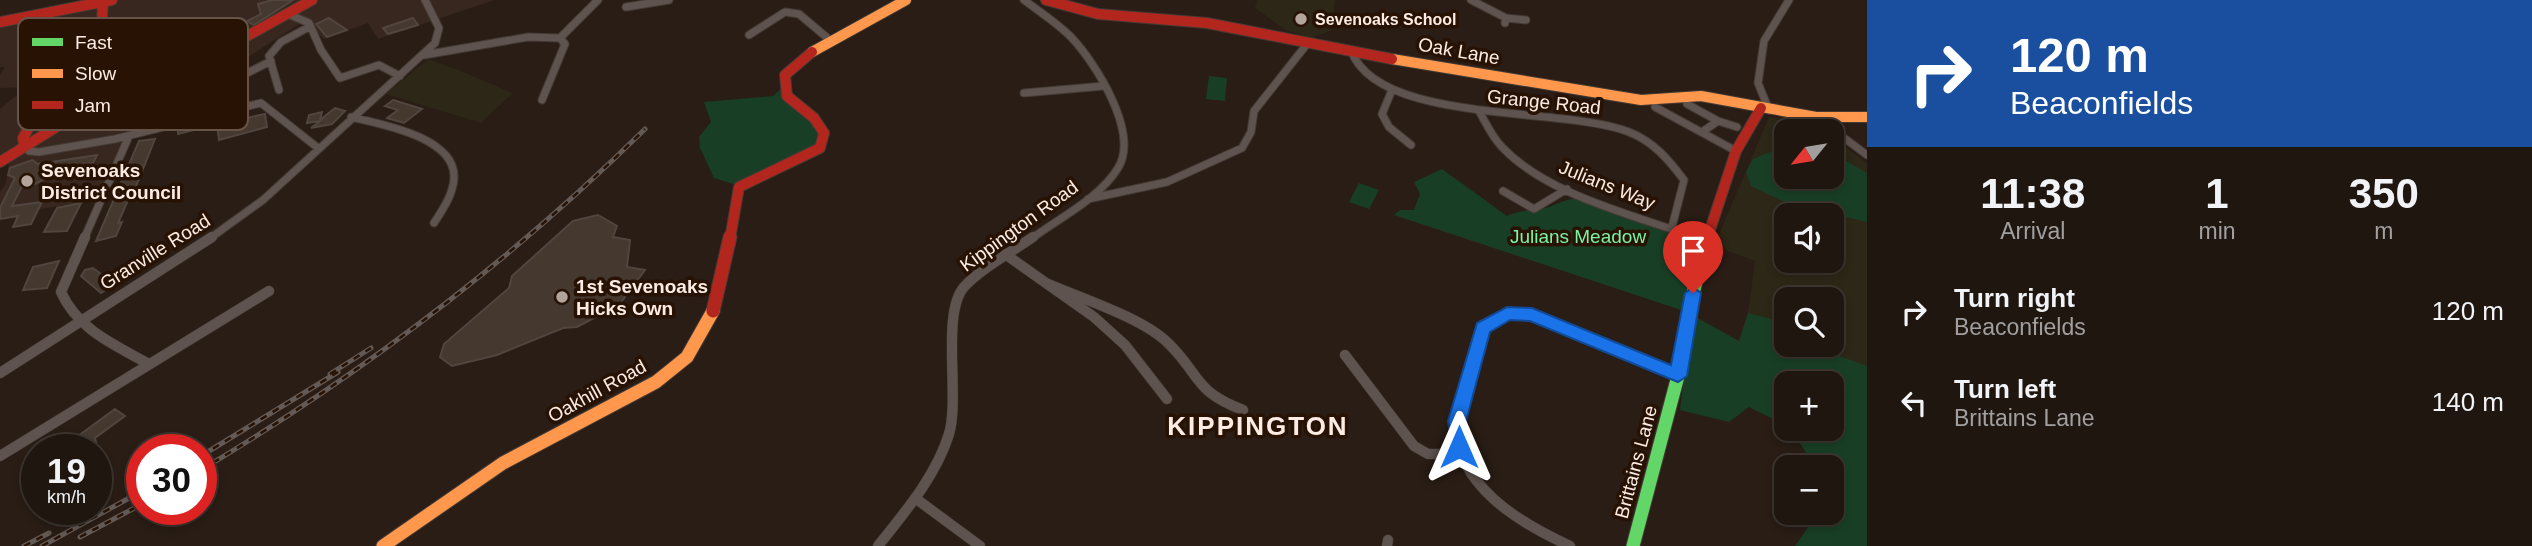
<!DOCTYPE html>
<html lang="en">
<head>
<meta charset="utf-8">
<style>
  :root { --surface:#1f1610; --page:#271f19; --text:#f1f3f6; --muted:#a19f9f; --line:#3c3530 }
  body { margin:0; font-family:Helvetica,sans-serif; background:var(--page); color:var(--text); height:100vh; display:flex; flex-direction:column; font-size:26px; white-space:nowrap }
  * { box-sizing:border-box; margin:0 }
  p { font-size:23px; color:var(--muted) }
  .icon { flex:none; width:38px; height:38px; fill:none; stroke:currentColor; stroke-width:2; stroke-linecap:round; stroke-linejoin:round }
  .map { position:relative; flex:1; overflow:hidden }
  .sheet { display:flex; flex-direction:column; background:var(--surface); width:665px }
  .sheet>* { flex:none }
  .guide { background:#1a4fa0; color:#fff; overflow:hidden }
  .needle { width:46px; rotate:240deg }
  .fabs { position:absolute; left:1774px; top:119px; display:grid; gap:14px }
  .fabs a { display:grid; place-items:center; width:70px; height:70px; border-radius:14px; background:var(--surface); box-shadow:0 4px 10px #0003,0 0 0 2px var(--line); font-size:35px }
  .speed { position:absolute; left:21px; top:434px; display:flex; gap:14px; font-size:35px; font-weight:700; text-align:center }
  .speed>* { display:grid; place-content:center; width:91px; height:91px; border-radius:50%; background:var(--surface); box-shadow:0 4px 10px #0003,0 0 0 2px var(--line); line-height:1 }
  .speed small { font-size:18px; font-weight:400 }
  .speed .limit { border:10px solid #d22; background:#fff; color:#111 }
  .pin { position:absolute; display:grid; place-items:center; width:60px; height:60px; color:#fff; margin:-72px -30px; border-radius:50% 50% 50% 0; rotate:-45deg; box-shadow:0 0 7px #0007 }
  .pin .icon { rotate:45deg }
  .me { position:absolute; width:77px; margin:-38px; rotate:0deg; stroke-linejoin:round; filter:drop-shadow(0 0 5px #0008) }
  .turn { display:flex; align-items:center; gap:24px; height:147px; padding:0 28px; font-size:32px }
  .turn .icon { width:91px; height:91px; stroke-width:2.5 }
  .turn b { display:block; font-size:49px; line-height:60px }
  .eta { display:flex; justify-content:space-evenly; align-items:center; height:119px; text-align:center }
  .eta b { font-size:42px; font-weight:700; line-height:49px }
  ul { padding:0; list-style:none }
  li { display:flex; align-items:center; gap:21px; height:91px; padding:0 28px }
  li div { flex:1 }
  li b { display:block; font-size:26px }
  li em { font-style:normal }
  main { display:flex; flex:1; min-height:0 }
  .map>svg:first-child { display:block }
  .commercial { fill:#37271e }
  .education { fill:#2d2717; fill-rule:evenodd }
  .green { fill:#183f25 }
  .building { fill:#45382e; stroke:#50453f; stroke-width:2 }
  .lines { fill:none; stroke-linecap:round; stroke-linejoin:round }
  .street-far1-casing { stroke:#443a34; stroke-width:9 }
  .street-casing { stroke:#443a34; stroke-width:11 }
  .fast-casing { stroke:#443a34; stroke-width:15 }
  .slow-far1-casing { stroke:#443a34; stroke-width:12 }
  .slow-casing { stroke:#443a34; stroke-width:15 }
  .jam-far1-casing { stroke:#443a34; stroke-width:12 }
  .jam-casing { stroke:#443a34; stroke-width:15 }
  .street-far1 { stroke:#5e534e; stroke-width:7 }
  .street { stroke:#5e534e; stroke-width:10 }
  .fast { stroke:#63d668; stroke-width:13 }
  .slow-far1 { stroke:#ff974d; stroke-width:10 }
  .slow { stroke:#ff974d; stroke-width:13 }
  .jam-far1 { stroke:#b3261e; stroke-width:10 }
  .jam { stroke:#b3261e; stroke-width:13 }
  .rail-casing { stroke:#645a55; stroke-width:5 }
  .rail { stroke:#271204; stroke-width:2.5; stroke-dasharray:7; stroke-linecap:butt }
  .route { fill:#1a73e8; stroke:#114b97; stroke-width:2 }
  .poi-dot { fill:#b2a49b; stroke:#271204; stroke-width:2.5 }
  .labels { text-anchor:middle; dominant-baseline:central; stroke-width:7; stroke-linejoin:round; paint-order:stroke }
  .far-poi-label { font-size:16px; font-weight:bold; fill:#fcece3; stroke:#271204; text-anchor:start }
  .street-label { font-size:19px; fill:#fcece3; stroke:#271204 }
  .poi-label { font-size:19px; font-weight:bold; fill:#fcece3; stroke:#271204; text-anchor:start }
  .park-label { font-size:19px; fill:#77f4a4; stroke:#271204 }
  .district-label { font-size:26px; font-weight:bold; letter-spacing:2px; fill:#fcece3; stroke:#271204 }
  .key { fill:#271204; stroke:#675347; stroke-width:2 }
  .key-label { font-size:19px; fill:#fcece3 }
</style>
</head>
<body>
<main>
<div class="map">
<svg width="1867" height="546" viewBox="0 0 1867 546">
  <rect width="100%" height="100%" fill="#291d15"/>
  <path class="commercial" d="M101,0H495L378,39L368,23L324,39L304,21L248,57L176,93L162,84L85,116L138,121L112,179L98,200L40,209L41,202L0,208V192L6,183L9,162L65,127L0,162V109L26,87L0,88V75L5,67H0V25Z"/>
  <path class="education" d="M1257,0H1335L1331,30L1313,38L1285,30L1255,8Z
    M428,59L456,69L513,93L481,123L386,94Z
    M1769,117L1814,123L1825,131H1787V177H1832V137L1867,163V408L1832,383L1739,341L1748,313L1755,261L1714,246ZM1787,215H1832V261H1787ZM1787,299H1832V345H1787Z"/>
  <path class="green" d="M1209,76L1227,78L1225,101L1206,99Z
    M783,87L824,131L819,147L739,186L714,178L700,148L699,137L711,122L704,102L773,96Z
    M1787,145V177H1832V153L1867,173V222L1787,203L1751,186L1746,172L1753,159Z
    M1442,169L1507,216C1520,210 1527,211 1541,209C1555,207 1565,197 1580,199L1690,239L1698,245L1684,311L1394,215L1400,210H1414L1420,194L1414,182Z
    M1359,183L1379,190L1369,209L1349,202Z
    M1748,313L1787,323V345H1817L1820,349L1867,366V546H1795L1818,513H1832V467H1815L1791,429H1832V383H1787V426L1749,407L1729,422L1680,410L1692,315L1739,341Z"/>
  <path class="building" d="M272,0H293L254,25L247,21L261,14L258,4Z
    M329,18L347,30L327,37L316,24Z
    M413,18L418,25L388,34L383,28Z
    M393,100L422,109L404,123L387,118L398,110L385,106Z
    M335,108L345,111L332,124L311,128L320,121L307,123L309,115L322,112L320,120Z
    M265,114L267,127L219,140L217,124L178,134V130L217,120L218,124Z
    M155,139L131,199L128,200L118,223L122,222L116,236L96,241L139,141Z
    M97,155L93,163L51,170L48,177L35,184L22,186L12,206L42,202L31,224L13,227L18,216L0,219V208L15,178L8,175L10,168L32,160L38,164Z
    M81,203L67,231L44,232L57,208Z
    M598,215L617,226L613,237L630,240L627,267L645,270L619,305L577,327L563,328L497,355L452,366L440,357L444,344L509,288L512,276L573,221Z
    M59,261L47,288L23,290L33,267Z
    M93,268L101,274L115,284L101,293L81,276L85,270Z
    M115,409L125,416L95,438L98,450H75L78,436Z"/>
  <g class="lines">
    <defs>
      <path id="street-far1" d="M1024,0C1040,12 1057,23 1071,37C1095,62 1140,133 1118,168C1100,198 1059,218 1031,239
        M1471,0L1506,18L1505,23
        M626,7L669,0
        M288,14L309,23L321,50L340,78L379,65L400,76
        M1506,18L1526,20
        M749,35L785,12L799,14L831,41
        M1351,50C1377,125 1564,106 1629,132C1654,142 1668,159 1684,180L1672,227
        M424,55L528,37L560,38
        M279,90L269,56L281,42L309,27
        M1392,90L1382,114L1389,127L1411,145
        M1024,93L1104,86
        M542,100L565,44L560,38L598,0
        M1687,104L1718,121
        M1655,107L1736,151
        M1769,110L1758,83L1764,41L1789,0
        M1479,111C1486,123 1492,137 1502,147C1548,196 1638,216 1700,239
        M351,117C380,124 456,137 454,178C453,195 443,209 434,223
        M1816,117L1867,155
        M156,129L172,111L271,61
        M1702,132L1718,121L1737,127
        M24,146L29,151L39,152L115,139L261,103L318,148
        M1503,191L1534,209L1567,189
        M1088,199L1167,182L1242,148L1251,132L1254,111L1307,44
        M84,239L129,136
        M209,239L263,200L435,43L439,28L425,0"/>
      <path id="street" d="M85,237L61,292C78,330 115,345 149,364
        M1695,237L1706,241
        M1005,254L1094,317L1125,345L1167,399
        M1046,283C1080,298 1143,318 1168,343C1201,375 1193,391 1243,410
        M1345,355L1414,446L1428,454H1462
        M0,373L212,237
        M0,456L269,291
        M915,498L980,546
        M878,546C905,512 936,476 949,434C960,398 941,313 964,287C980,269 1013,251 1033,237
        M1387,546L1388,540
        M1570,546C1520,523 1454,485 1457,422C1459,390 1474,358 1483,328L1507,313L1532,314L1678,376"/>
      <path id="fast" d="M1633,546L1678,376L1688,314L1705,245"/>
      <path id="slow-far1" d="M812,52L906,0
        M1392,59L1641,100L1701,96L1816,117H1867"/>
      <path id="slow" d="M383,546L503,463L656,382L687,357L713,311"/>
      <path id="jam-far1" d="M1046,0L1098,14L1207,23L1392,59
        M0,22L112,0
        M24,146L23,138L29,127L101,37L103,2
        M0,162L66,121L193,66L312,0
        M730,239L739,187L820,148L824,133L814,118L787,96L785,75L812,52
        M1707,239L1736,151L1761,108"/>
      <path id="jam" d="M1705,245L1708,237
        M713,311L730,237"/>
    </defs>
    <use href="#street-far1" class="street-far1-casing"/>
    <use href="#street" class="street-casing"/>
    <use href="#fast" class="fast-casing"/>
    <use href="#slow-far1" class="slow-far1-casing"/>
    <use href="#slow" class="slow-casing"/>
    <use href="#jam-far1" class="jam-far1-casing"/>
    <use href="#jam" class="jam-casing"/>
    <use href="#street-far1" class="street-far1"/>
    <use href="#street" class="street"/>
    <use href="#fast" class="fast"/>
    <use href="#slow-far1" class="slow-far1"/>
    <use href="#slow" class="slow"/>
    <use href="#jam-far1" class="jam-far1"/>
    <use href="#jam" class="jam"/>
    <defs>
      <path id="rail" d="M330,374L371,348
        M201,456L338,372
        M201,470C363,373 510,262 645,129
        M80,537L142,504
        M24,546L49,533
        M42,546L142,491"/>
    </defs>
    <use href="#rail" class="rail-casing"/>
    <use href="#rail" class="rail"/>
  </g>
  <path class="route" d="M1693,287L1701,293L1687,376L1678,382L1530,321L1510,320L1490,332L1466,421L1469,447L1466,453H1453L1448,421L1477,323L1507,307L1532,308L1671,365L1685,293Z"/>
  <g class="poi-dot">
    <circle cx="1301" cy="19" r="7"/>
    <circle cx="27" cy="181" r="7"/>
    <circle cx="562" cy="297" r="7"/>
  </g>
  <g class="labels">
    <g class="far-poi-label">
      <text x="1315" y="19">Sevenoaks School</text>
    </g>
    <g class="street-label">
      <text transform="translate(1459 51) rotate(10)">Oak Lane</text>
      <text transform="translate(1544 102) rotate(6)">Grange Road</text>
      <text transform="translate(1607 185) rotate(22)">Julians Way</text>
      <text transform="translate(1019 226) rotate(-36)">Kippington Road</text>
      <text transform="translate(155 252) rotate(-32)">Granville Road</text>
      <text transform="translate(597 391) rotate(-29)">Oakhill Road</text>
      <text transform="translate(1636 462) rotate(-75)">Brittains Lane</text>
    </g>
    <g class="poi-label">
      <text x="41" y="170">Sevenoaks<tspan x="41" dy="22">District Council</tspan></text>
      <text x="576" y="286">1st Sevenoaks<tspan x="576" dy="22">Hicks Own</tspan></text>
    </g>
    <g class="park-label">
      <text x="1578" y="236">Julians Meadow</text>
    </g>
    <g class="district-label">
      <text x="1258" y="426">KIPPINGTON</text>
    </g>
  </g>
  <rect x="18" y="18" width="230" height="112" rx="10" class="key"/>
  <rect x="32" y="38" width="31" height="8" fill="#63d668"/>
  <rect x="32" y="69" width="31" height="9" fill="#ff974d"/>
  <rect x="32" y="101" width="31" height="8" fill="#b3261e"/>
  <g class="key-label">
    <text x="75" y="49">Fast</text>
    <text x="75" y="80">Slow</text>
    <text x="75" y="112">Jam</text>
  </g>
</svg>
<div class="fabs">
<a><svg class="needle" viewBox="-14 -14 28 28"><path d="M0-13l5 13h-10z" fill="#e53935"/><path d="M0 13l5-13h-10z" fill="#a19f9f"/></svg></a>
<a><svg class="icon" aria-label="sound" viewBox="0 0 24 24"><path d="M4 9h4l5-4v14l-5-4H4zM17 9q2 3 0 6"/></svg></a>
<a><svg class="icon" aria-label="search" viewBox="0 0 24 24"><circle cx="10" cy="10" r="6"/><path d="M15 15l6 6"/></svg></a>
<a>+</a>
<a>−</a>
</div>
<div class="speed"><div>19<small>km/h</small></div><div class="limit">30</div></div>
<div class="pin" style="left:1693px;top:293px;background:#d93025"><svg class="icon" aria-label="arrive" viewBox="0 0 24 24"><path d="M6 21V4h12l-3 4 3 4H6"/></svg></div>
<svg class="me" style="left:1459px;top:447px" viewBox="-20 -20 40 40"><path d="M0-17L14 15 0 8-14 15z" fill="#1a73e8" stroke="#fff" stroke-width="4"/></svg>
</div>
<section class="sheet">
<div class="guide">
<div class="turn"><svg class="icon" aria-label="right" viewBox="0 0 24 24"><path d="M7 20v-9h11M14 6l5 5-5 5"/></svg><div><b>120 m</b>Beaconfields</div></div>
</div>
<div class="eta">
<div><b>11:38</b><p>Arrival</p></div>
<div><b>1</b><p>min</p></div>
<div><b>350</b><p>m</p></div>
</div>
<ul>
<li><svg class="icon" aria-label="right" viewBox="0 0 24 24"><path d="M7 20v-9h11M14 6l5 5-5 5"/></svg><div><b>Turn right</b><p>Beaconfields</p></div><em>120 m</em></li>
<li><svg class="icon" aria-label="left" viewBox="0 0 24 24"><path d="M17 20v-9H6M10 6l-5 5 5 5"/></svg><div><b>Turn left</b><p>Brittains Lane</p></div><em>140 m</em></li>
</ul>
</section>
</main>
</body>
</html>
